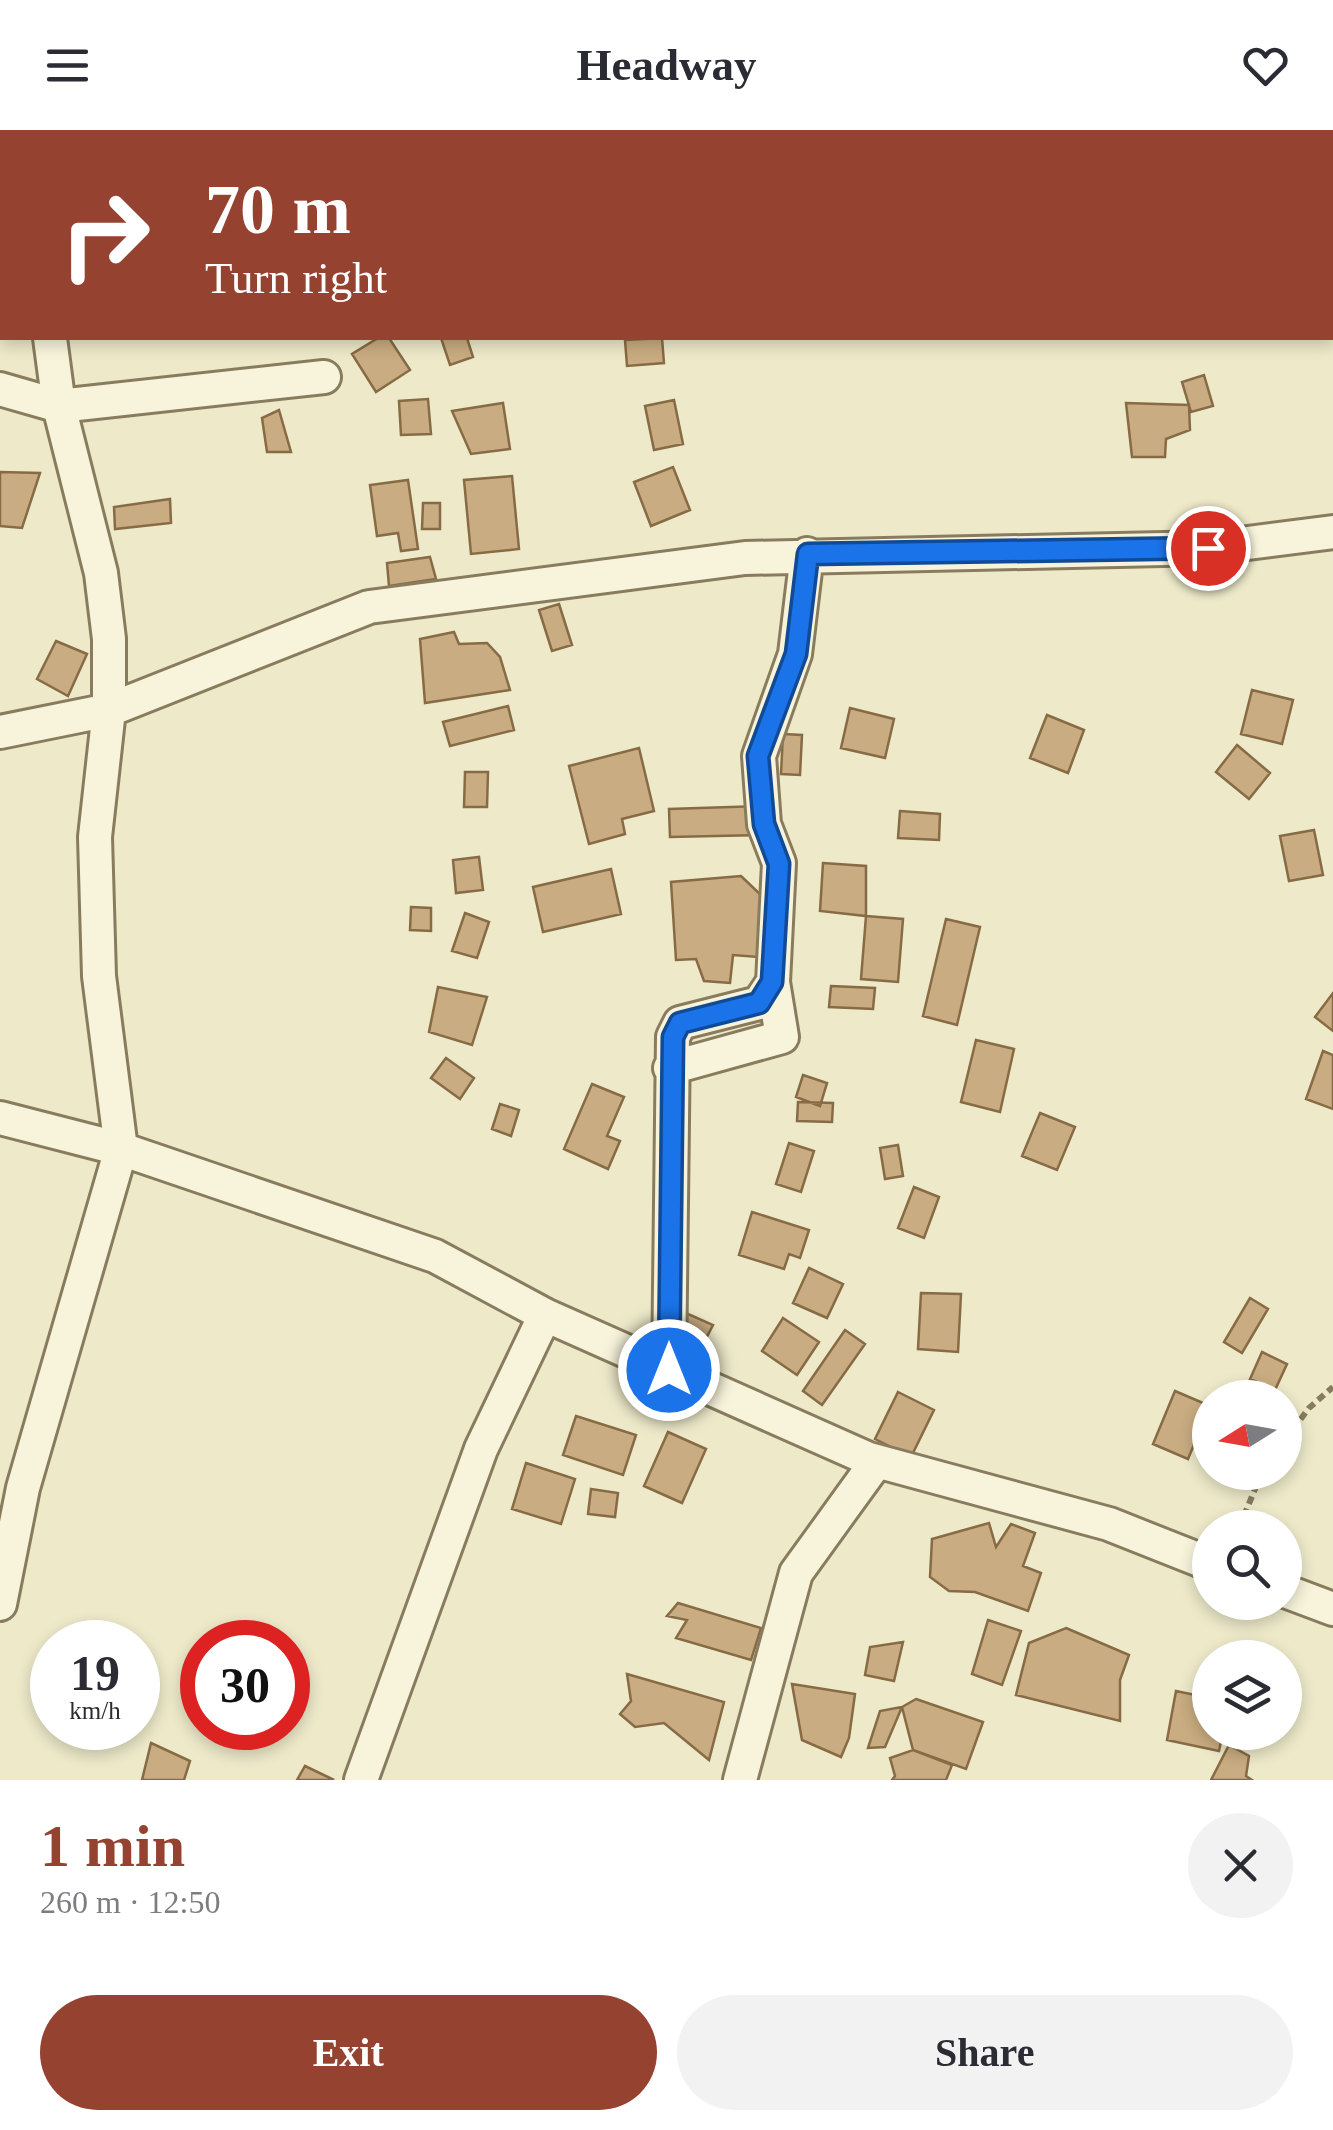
<!DOCTYPE html>
<html lang="en">
<head>
<meta charset="utf-8">
<style>
  :root { --surface:#fff; --page:#f2f2f3; --text:#2b2b33; --muted:#7c7c81; --accent:#954231 }
  body { margin:0; font-family:"Times New Roman",serif; background:var(--page); color:var(--text); height:100vh; display:flex; flex-direction:column; font-size:38px; white-space:nowrap }
  * { box-sizing:border-box; margin:0 }
  p { font-size:32px; color:var(--muted) }
  .icon { flex:none; width:55px; height:55px; fill:none; stroke:currentColor; stroke-width:2; stroke-linecap:round; stroke-linejoin:round }
  .map { position:relative; height:1650px; overflow:hidden }
  .details { display:flex; flex-direction:column; background:var(--surface); flex:1 }
  .details>* { flex:none }
  .top-card { position:absolute; left:0px; top:0px; width:1335px; height:210px; box-shadow:0 5px 15px #0003; background:#954231; color:#fff; overflow:hidden }
  .needle { width:65px; rotate:259deg }
  .controls { position:absolute; left:1192px; top:1250px; display:grid; gap:20px }
  .controls a { display:grid; place-items:center; width:110px; height:110px; border-radius:50%; background:var(--surface); box-shadow:0 5px 15px #0003; font-size:50px }
  .speed { position:absolute; left:30px; top:1490px; display:flex; gap:20px; font-size:50px; font-weight:700; text-align:center }
  .speed>* { display:grid; place-content:center; width:130px; height:130px; border-radius:50%; background:var(--surface); box-shadow:0 5px 15px #0003; line-height:1 }
  .speed small { font-size:25px; font-weight:400 }
  .speed .limit { border:15px solid #d22; background:#fff; color:#111 }
  .pin { position:absolute; display:grid; place-items:center; width:85px; height:85px; color:#fff; margin:-42px; border:5px solid #fff; border-radius:50%; box-shadow:0 2px 10px #0007 }
  .me { position:absolute; width:110px; margin:-55px; rotate:0deg; stroke-linejoin:round; filter:drop-shadow(0 0 8px #0008) }
  .turn { display:flex; align-items:center; gap:35px; height:210px; padding:0 40px; font-size:45px }
  .turn .icon { width:130px; height:130px; stroke-width:2.5 }
  .turn b { display:block; font-size:70px; line-height:85px }
  .round { display:grid; place-items:center; flex:none; width:105px; height:105px; border-radius:52px; background:var(--page) }
  .summary { display:flex; align-items:center; justify-content:space-between; height:170px; padding:0 40px }
  h1 { font-size:60px; font-weight:800; line-height:75px; color:var(--accent) }
  .action { display:flex; gap:20px; margin-top:auto; padding:20px 40px }
  .action a { flex:1; height:115px; border-radius:60px; background:var(--accent); color:#fff; font-size:40px; font-weight:800; line-height:115px; text-align:center }
  .action a+a { background:var(--page); color:var(--text) }
  header { display:flex; justify-content:space-between; align-items:center; height:130px; padding:0 40px; background:var(--surface); font-size:45px; font-weight:800 }
  .map>svg:first-child { display:block }
  .building { fill:#c9ac81; stroke:#876b45; stroke-width:2.5 }
  .lines { fill:none; stroke-linecap:round; stroke-linejoin:round }
  .street-casing { stroke:#897c5e; stroke-width:38 }
  .path { stroke:#897c5e; stroke-width:6; stroke-dasharray:8 5; stroke-linecap:butt }
  .street { stroke:#f8f4dc; stroke-width:32 }
  .route-casing { stroke:#114b97; stroke-width:25 }
  .route { stroke:#1a73e8; stroke-width:18 }
</style>
</head>
<body>
<header><svg class="icon" aria-label="menu" viewBox="0 0 24 24"><path d="M4 6h16M4 12h16M4 18h16"/></svg>Headway<svg class="icon" aria-label="heart" viewBox="0 0 24 24"><path d="M12 20l-8-8c-3-5 5-10 8-4 3-6 11-1 8 4z"/></svg></header>
<div class="map">
<svg width="1333" height="1650" viewBox="0 0 1333 1650">
  <rect width="100%" height="100%" fill="#ede9c9"/>
  <path class="building" d="M378,208H389L410,240L376,262L352,224Z
    M441,208H467L473,227L450,235Z
    M662,208L664,233L627,236L625,210Z
    M1204,245L1213,276L1191,282L1182,252Z
    M428,269L431,304L401,305L399,271Z
    M674,270L683,314L654,320L645,276Z
    M503,273L510,319L471,324L452,281Z
    M1126,273L1189,275L1190,300L1166,309L1165,327H1132Z
    M279,280L291,322H267L262,288Z
    M673,337L690,380L651,396L634,352Z
    M0,342L40,343L22,398L0,396Z
    M512,346L519,419L471,424L464,350Z
    M408,350L418,419L401,421L398,403L377,406L370,355Z
    M170,369L171,393L115,399L114,377Z
    M423,373H440V399H422Z
    M430,427L436,449L389,456L387,433Z
    M559,474L572,515L552,521L539,480Z
    M454,502L459,514L487,513L500,527L510,560L425,573L420,509Z
    M56,511L87,524L68,566L37,549Z
    M1252,560L1293,570L1282,614L1241,604Z
    M508,576L514,600L450,616L443,592Z
    M850,578L894,589L885,628L841,618Z
    M1047,585L1084,600L1068,643L1030,628Z
    M783,604L802,605L800,645L781,644Z
    M1237,615L1270,643L1249,669L1216,642Z
    M639,618L654,681L622,689L625,704L589,714L569,636Z
    M465,642H488L487,677H464Z
    M761,676L762,705L670,707L669,679Z
    M900,681L940,684L939,710L898,708Z
    M1314,700L1323,745L1289,751L1280,706Z
    M479,727L483,760L456,763L453,730Z
    M823,733L866,736V786L820,781Z
    M611,739L621,784L543,802L533,757Z
    M741,746L763,767L758,827L733,825L730,853L704,851L696,829L676,830L671,752Z
    M411,777L431,778V801L410,800Z
    M465,783L489,792L477,828L452,821Z
    M866,786L903,789L898,852L861,849Z
    M946,789L980,797L957,895L923,886Z
    M831,856L875,858L873,879L829,877Z
    M438,857L487,867L472,915L429,902Z
    M1333,863V901L1315,887Z
    M976,910L1014,919L1000,982L961,972Z
    M1323,921L1333,925V979L1306,969Z
    M446,928L474,948L460,969L431,948Z
    M803,945L827,953L820,976L796,967Z
    M592,954L624,967L607,1006L620,1011L608,1039L564,1019Z
    M798,972L833,973L832,992L797,991Z
    M500,974L519,980L511,1006L492,999Z
    M1040,983L1075,997L1057,1040L1022,1026Z
    M789,1013L814,1021L801,1062L776,1054Z
    M898,1015L903,1046L885,1049L880,1018Z
    M914,1057L939,1067L924,1108L898,1098Z
    M752,1082L809,1100L800,1128L789,1124L784,1139L739,1125Z
    M809,1138L843,1154L827,1188L793,1173Z
    M921,1163L961,1164L958,1222L918,1219Z
    M1250,1168L1268,1179L1242,1223L1224,1212Z
    M670,1176L713,1195L701,1218L686,1211L679,1226Z
    M783,1188L819,1212L797,1245L762,1221Z
    M845,1200L865,1214L822,1275L803,1261Z
    M1262,1222L1287,1234L1275,1260L1250,1249Z
    M1175,1261L1210,1276L1188,1329L1153,1314Z
    M898,1262L934,1280L911,1327L875,1309Z
    M576,1286L636,1305L623,1345L563,1325Z
    M668,1302L706,1319L682,1373L644,1356Z
    M526,1333L575,1349L561,1394L512,1379Z
    M591,1359L618,1363L615,1387L588,1384Z
    M989,1393L996,1417L1011,1394L1035,1403L1023,1436L1041,1443L1028,1481L975,1462L949,1461L930,1447L932,1409Z
    M678,1473L761,1498L751,1530L676,1508L687,1490L667,1486Z
    M988,1490L1021,1501L1002,1555L972,1544Z
    M1066,1498L1129,1525L1120,1550V1591L1016,1565L1029,1513Z
    M903,1512L894,1551L865,1545L870,1517Z
    M627,1544L724,1572L709,1630L664,1593L635,1597L620,1584L631,1571Z
    M792,1554L855,1564L849,1608L841,1627L802,1610Z
    M1176,1561L1210,1568V1602H1223L1219,1621L1167,1610Z
    M916,1569L983,1592L966,1639L913,1620L902,1577Z
    M902,1577L885,1617L868,1618L880,1581Z
    M151,1613L190,1631L184,1650H142Z
    M1229,1615L1249,1626L1246,1646L1252,1650H1211Z
    M913,1620L952,1635L946,1650H892L895,1646L890,1628Z
    M305,1636L334,1650H297Z"/>
  <g class="lines">
    <defs>
      <path id="street" d="M41,2V0
        M0,259L59,276L324,247
        M0,602L109,580L369,477L745,428L1209,418L1333,402
        M670,938L782,907L773,852
        M0,988L121,1019L435,1126L545,1185L869,1329L1109,1394L1210,1434
        M669,1240L673,907L680,893L759,873L773,852L779,733L764,694L759,626L795,524L807,424
        M1285,1461L1333,1479
        M0,1474L23,1358L121,1019L99,846L95,707L109,580V509L101,443L59,276L50,208
        M361,1650L481,1319L545,1185
        M740,1650L796,1443L877,1331"/>
    </defs>
    <use href="#street" class="street-casing"/>
    <path class="path" d="M1285,1310L1309,1278L1333,1257
      M1239,1398L1262,1342"/>
    <use href="#street" class="street"/>
  </g>
  <g class="lines">
    <defs>
      <path id="route" d="M669,1240L673,907L680,893L759,873L772,852L779,734L764,694L758,626L796,524L808,424L1208,418"/>
    </defs>
    <use href="#route" class="route-casing"/>
    <use href="#route" class="route"/>
  </g>
</svg>
<div class="controls">
<a><svg class="needle" viewBox="-14 -14 28 28"><path d="M0-13l5 13h-10z" fill="#e53935"/><path d="M0 13l5-13h-10z" fill="#7c7c81"/></svg></a>
<a><svg class="icon" aria-label="search" viewBox="0 0 24 24"><circle cx="10" cy="10" r="6"/><path d="M15 15l6 6"/></svg></a>
<a><svg class="icon" aria-label="layers" viewBox="0 0 24 24"><path d="M12 4l9 5-9 5-9-5zM3 14l9 5 9-5"/></svg></a>
</div>
<div class="speed"><div>19<small>km/h</small></div><div class="limit">30</div></div>
<div class="pin" style="left:1208px;top:418px;background:#d93025"><svg class="icon" aria-label="arrive" viewBox="0 0 24 24"><path d="M6 21V4h12l-3 4 3 4H6"/></svg></div>
<svg class="me" style="left:669px;top:1240px" viewBox="-20 -20 40 40"><circle r="17" fill="#1a73e8" stroke="#fff" stroke-width="3"/><path d="M0-11L8 9 0 5-8 9z" fill="#fff"/></svg>
<div class="top-card">
<div class="turn"><svg class="icon" aria-label="right" viewBox="0 0 24 24"><path d="M7 20v-9h11M14 6l5 5-5 5"/></svg><div><b>70 m</b>Turn right</div></div>
</div>
</div>
<section class="details">
<div class="summary"><div><h1>1 min</h1><p>260 m · 12:50</p></div><a class="round"><svg class="icon" aria-label="close" viewBox="0 0 24 24"><path d="M6 6l12 12M18 6L6 18"/></svg></a></div>
<div class="action"><a>Exit</a><a>Share</a></div>
</section>
</body>
</html>
